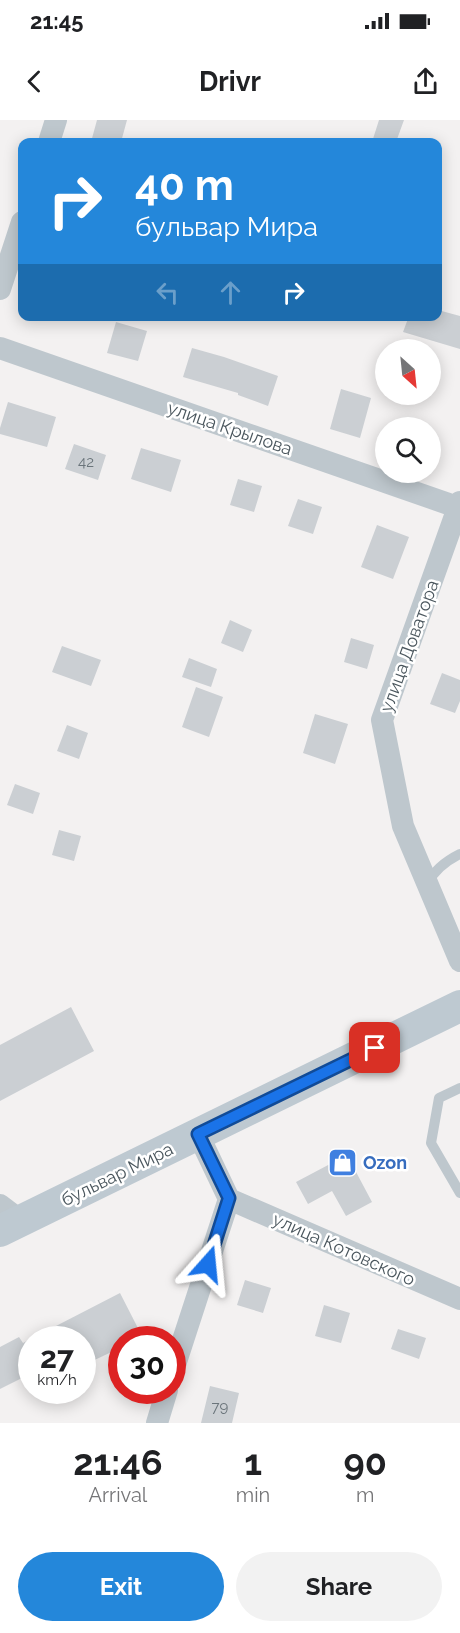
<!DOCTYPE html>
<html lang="en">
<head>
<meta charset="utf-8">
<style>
  :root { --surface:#fff; --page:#f2f2f2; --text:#202124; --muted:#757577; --accent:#2487da }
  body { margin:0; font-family:Raleway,sans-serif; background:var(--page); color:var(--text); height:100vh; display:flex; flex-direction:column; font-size:22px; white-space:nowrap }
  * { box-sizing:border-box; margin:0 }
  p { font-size:20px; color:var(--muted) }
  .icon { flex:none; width:33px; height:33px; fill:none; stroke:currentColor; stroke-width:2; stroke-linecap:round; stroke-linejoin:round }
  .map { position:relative; height:1303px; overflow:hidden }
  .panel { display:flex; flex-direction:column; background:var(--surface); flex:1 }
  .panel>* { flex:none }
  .top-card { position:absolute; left:18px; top:18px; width:424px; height:183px; border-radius:12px; box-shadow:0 3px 15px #0003; background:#2487da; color:#fff; overflow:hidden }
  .needle { width:39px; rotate:153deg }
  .buttons { position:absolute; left:375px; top:219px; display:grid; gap:12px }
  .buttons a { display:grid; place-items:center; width:66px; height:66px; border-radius:50%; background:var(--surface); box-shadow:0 3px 15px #0003; font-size:30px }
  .speed { position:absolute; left:18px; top:1206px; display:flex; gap:12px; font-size:30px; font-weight:700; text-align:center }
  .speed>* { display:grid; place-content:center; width:78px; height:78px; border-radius:50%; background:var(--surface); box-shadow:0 3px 15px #0003; line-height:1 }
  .speed small { font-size:15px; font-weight:400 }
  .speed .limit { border:9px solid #d22; background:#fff; color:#111 }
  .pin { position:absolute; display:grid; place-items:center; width:51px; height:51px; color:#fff; margin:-26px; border-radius:12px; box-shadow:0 3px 9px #0006 }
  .me { position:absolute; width:66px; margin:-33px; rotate:18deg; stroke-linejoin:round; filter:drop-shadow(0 0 4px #0008) }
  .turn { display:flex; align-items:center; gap:21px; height:126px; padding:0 18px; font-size:27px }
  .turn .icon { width:78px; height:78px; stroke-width:2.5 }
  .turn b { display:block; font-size:42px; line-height:51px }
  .lanes { display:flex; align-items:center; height:57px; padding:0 18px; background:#0003; justify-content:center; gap:30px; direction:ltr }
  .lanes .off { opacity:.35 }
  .eta { display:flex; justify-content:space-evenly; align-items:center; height:102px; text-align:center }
  .eta b { font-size:36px; font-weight:700; line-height:42px }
  .primary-button { display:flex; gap:12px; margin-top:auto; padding:12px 18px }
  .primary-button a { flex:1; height:69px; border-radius:36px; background:var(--accent); color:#fff; font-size:24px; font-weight:700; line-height:69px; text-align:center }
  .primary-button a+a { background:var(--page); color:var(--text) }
  .status { display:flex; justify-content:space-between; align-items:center; height:42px; padding:0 30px; background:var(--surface); direction:ltr }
  .status svg { height:16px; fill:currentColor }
  header { display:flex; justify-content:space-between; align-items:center; height:78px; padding:0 18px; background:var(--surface); font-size:27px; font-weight:700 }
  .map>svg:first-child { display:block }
  .building { fill:#cbcfd3 }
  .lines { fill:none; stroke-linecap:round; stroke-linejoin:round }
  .lane { stroke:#bec7cd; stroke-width:10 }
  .street { stroke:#bec7cd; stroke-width:22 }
  .secondary { stroke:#bec9d1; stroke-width:32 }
  .route-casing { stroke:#114b97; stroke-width:15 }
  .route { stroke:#1a73e8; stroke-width:10 }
  .labels { text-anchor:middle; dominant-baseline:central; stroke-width:5; stroke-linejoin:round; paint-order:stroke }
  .number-label { font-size:15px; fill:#6a747a }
  .street-label { font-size:18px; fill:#4a565d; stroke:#fff }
  .shop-label { font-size:18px; font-weight:bold; fill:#366cbe; stroke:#fff; text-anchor:start }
</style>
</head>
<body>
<div class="status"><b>21:45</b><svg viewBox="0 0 49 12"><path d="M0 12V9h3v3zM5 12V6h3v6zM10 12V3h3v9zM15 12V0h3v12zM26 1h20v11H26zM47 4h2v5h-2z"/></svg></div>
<header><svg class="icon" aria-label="back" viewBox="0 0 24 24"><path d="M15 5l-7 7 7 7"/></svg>Drivr<svg class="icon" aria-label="share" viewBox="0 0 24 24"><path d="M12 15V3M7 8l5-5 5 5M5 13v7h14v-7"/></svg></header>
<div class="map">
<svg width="460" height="1303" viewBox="0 0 460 1303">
  <rect width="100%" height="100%" fill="#f3f1f1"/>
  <path class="building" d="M97,0H127L121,22H91Z
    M379,0H404L396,22H372Z
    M438,190L460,196V229L403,212L409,196H438Z
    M116,202L147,211L138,241L107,233Z
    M192,228L224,237L278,256L268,286L238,275V273L183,257Z
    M341,269L371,278L360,318L330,309Z
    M8,282L56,297L47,327L0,314V308Z
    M74,324L106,335L98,360L65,349Z
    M141,328L181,340L171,372L131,359Z
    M238,359L262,366L254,392L230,385Z
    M298,379L322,387L313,414L288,406Z
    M377,405L409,417L393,459L361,447Z
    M230,500L252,510L243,532L221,523Z
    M351,518L374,525L367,549L344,542Z
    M62,526L101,540L91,566L52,552Z
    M189,538L217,549L211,567L182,557Z
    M442,553L460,560V581L455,593L430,584Z
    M196,567L223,577L209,617L182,607Z
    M315,594L348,604L335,644L303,633Z
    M67,605L88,613L79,639L57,631Z
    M15,664L40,673L33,694L7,685Z
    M59,710L81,716L74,741L52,735Z
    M71,887L94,931L0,981V925Z
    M347,1035L372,1082L346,1096L332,1071L308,1084L296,1062Z
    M245,1160L271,1168L263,1193L237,1185Z
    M120,1173L142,1216L135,1220H122V1227L82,1246V1220H32V1253L0,1269V1227L19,1217L23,1223Z
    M324,1185L350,1193L341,1223L315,1216Z
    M398,1209L426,1218L419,1239L391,1229Z
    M210,1266L239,1273L232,1303H201Z"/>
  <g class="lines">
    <path class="lane" d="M428,763C435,749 446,741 460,734
      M460,968L439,978L431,1023L460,1073"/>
    <path class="street" d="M49,22L56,0
      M0,169L22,102
      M0,228L460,388
      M460,382L382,600L403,706L460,841
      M229,1079L460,1179
      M0,1085L21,1101
      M172,1254L229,1079L198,1014
      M157,1303L167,1270"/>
    <path class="secondary" d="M0,1111L460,886"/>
  </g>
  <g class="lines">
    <defs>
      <path id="route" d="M208,1144L229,1078L198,1014L375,928"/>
    </defs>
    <use href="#route" class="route-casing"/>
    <use href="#route" class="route"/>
  </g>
  <defs>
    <symbol id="shop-square" viewBox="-11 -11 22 22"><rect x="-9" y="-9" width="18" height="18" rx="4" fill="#3f7fe0" stroke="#fff"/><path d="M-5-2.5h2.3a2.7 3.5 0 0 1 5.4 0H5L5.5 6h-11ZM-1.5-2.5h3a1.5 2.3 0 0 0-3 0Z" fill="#fff"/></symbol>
  </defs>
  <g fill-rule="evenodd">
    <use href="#shop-square" x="326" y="1026" width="33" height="33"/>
  </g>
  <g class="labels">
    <g class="number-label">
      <text x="86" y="342">42</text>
      <text x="220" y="1287">79</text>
    </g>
    <g class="street-label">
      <text transform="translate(230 308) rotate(19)">улица Крылова</text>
      <text transform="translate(409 526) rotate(-70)">улица Доватора</text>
      <text transform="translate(117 1054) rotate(-26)">бульвар Мира</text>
      <text transform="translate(344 1129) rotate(24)">улица Котовского</text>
    </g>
    <g class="shop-label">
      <text x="363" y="1042">Ozon</text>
    </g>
  </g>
</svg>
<div class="buttons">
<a><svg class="needle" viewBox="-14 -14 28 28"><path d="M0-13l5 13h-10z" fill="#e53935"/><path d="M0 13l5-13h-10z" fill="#757577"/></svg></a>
<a><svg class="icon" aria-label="search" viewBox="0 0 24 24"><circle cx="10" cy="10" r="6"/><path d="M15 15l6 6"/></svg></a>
</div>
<div class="speed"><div>27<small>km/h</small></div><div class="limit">30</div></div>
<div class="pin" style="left:375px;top:928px;background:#d93025"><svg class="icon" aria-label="arrive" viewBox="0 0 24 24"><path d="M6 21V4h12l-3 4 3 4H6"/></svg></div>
<svg class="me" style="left:208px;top:1144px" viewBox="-20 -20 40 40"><path d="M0-17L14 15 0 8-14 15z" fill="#1a73e8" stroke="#fff" stroke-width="4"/></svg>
<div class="top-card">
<div class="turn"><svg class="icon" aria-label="right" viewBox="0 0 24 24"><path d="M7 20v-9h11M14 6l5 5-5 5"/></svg><div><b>40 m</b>бульвар Мира</div></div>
<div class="lanes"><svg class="icon off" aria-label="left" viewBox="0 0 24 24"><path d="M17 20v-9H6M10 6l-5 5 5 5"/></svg><svg class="icon off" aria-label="ahead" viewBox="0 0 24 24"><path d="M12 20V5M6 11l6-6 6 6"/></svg><svg class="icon" aria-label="right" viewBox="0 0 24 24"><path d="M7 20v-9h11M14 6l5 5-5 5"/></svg></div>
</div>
</div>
<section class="panel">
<div class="eta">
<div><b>21:46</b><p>Arrival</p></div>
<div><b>1</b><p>min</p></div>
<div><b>90</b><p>m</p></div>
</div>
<div class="primary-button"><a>Exit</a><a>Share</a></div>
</section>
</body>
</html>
